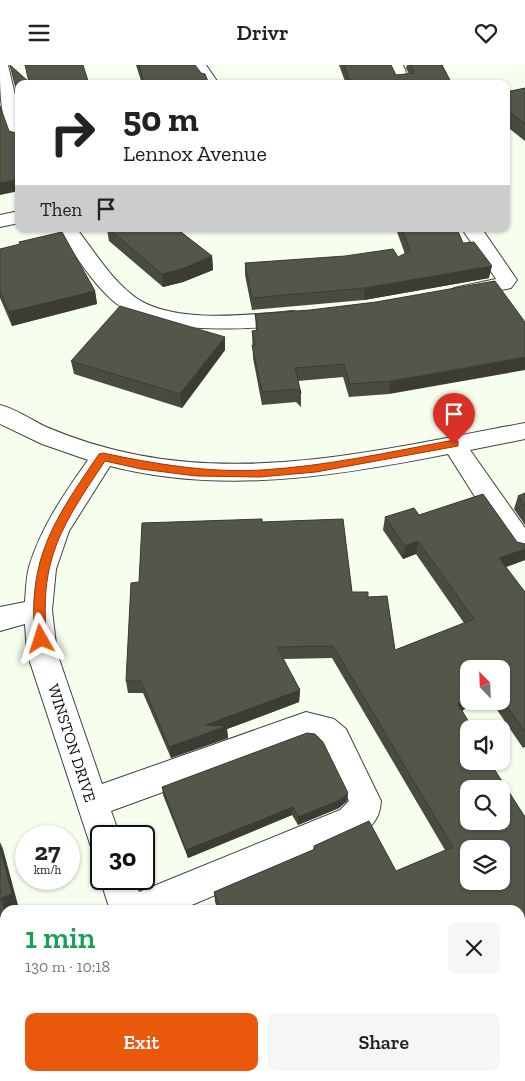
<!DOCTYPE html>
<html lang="en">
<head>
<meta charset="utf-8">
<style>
  :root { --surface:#fff; --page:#f6f6f6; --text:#222; --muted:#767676; --accent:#ea580c }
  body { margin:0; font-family:"Zilla Slab",serif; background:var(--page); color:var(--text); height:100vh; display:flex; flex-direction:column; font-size:19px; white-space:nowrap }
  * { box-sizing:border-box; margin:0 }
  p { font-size:16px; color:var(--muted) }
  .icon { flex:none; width:28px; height:28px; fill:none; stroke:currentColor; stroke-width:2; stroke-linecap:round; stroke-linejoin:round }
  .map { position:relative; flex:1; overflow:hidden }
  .panel { position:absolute; left:0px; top:840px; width:525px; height:176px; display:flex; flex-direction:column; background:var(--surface); border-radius:15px 15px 0 0; box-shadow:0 1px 4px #0004 }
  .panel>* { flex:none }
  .banner { position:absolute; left:15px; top:15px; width:495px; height:152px; border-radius:10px; box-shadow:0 1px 4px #0004; background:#fff; color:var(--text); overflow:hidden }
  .needle { width:32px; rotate:337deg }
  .buttons { position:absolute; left:460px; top:595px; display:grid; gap:10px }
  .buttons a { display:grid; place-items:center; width:50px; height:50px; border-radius:10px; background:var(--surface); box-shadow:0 1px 4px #0004; font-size:25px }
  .speed { position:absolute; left:15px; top:760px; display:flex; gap:10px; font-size:25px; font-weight:700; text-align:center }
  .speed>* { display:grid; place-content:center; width:65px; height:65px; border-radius:50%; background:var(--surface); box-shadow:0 1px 4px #0004; line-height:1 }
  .speed small { font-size:12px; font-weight:400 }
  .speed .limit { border:2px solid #111; border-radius:8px; background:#fff; color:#111 }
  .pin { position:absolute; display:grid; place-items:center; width:42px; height:42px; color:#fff; margin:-51px -21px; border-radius:50% 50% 50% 0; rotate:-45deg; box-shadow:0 0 5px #0007 }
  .pin .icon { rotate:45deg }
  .me { position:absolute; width:55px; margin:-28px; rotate:354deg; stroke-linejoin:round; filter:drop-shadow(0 0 4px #0008) }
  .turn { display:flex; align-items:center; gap:18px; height:105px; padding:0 25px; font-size:22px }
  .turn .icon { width:65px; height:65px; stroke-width:2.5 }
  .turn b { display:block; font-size:35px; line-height:42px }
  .then { display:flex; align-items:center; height:48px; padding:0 25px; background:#0003; gap:10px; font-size:19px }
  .round { display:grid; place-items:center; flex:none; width:52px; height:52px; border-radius:10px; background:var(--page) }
  .headline { display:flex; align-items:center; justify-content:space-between; height:85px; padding:0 25px }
  h1 { font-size:30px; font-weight:600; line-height:38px; color:#1e9e55 }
  .primary-button { display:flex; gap:10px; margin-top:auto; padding:10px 25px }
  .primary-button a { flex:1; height:58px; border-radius:10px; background:var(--accent); color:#fff; font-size:20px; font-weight:600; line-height:58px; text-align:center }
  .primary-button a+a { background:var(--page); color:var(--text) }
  header { display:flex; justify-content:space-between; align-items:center; height:65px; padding:0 25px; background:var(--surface); font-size:22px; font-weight:600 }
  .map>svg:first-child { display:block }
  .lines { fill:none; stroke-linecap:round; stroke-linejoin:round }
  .minor-casing { stroke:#404040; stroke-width:2 }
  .minor { fill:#fff; fill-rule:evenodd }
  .wall { fill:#494a40; fill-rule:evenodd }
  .shaded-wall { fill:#3c3c34 }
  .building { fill:#55564a; stroke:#3c3c34; fill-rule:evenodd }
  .route { fill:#ea580c; stroke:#983908 }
  .labels { text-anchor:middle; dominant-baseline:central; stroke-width:5; stroke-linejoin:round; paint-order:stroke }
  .street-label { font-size:16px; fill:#0d0d0d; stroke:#fff }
</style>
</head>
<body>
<header><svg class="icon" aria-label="menu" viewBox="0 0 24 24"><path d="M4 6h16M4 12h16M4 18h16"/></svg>Drivr<svg class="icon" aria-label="heart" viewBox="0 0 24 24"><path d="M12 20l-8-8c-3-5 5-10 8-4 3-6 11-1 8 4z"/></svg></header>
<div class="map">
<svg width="525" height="1016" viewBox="0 0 525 1016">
  <rect width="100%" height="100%" fill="#f6feee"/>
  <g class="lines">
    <defs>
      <path id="minor" d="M0,0H8L19,47V78L13,77C0,55 0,26 0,0Z
        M190,0H206L219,19H203Z
        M387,0H403L411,19H395Z
        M19,146V158L0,162V150Z
        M57,164H77C94,186 109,211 131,229C167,260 248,250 293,246L301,248L304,253L301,258L293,260C245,264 157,271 117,239C93,220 75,189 57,164Z
        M462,164H482L517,215L511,223L461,233L454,231L450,227L454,223L496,214Z
        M0,340C16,344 30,354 44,361C74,374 106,384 138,390C267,415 399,381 525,358V374L470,385L525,463V492L515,489L506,477L479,438L448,389C336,411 222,430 110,401L69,466L56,504L52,545L57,588L102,719L306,647L334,654L346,664L381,736C380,751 375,758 364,767L180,845H110L100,814L101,811V814H134L139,827L340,745L349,736L324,684L315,676L306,675L111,746L120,771H101V786L91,782L27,588L25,559L0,566V542L25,537C26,526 26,513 29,502C41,462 64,429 88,395L42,379L0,359Z
        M165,1011H204L205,1016H165Z"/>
    </defs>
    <use href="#minor" class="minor-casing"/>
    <use href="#minor" class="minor"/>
  </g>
  <path class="wall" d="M136,0H195L209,19H142Z
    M339,0H391L396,10L409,9L406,3L407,0H442L452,19H346Z
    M525,23V76L506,61V27Z
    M107,164H177L212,191L213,205L183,217L163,222L109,176Z
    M396,164H457L463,178L489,213L364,235L252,245L245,210V198L398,192L405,189Z
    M19,177L95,226L97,239L12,261L0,233V184L20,180Z
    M495,216L389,329L349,332L343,312L298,316L301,328V342L296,337L262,340L253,293L252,266H256L255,249L310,245L376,237Z
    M225,272V285L182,343L74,309L71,296Z
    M525,428V460L514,444L518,431Z
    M483,429L517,477L525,479V495L506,502L525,527V682L523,683L491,636H501V604H469V636H477L462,646L473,664H469V696H489L525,752V891L520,894V845H218L215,837L214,827L313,785L314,781L369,756L396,806L445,785L332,593L283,594L300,625L299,637L227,664L228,673L171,693L143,628H128L126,616L131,518L139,517L142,458L262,454V457L343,454L352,527H368V532L387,531L395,585L464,558L416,489L403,494L383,465L385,452L414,443L419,450ZM469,724H501V756H469ZM469,784H501V816H469Z
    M162,722L348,728L347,736L339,743L298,760L292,750L188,793L163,730Z
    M290,1011H417L419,1015L418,1016H292Z"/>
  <path class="shaded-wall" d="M19,114V126L0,130V118Z
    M212,191L213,205L183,217L163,222L162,209Z
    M492,201L489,213L364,235L365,223Z
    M95,226L97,239L12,261L9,247Z
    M225,272V285L182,343L180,329Z
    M525,292V305L389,329L391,316Z
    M418,476L416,489L403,494L405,481Z
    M525,484V495L495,506L499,493Z
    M300,625L299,637L227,664L228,673L171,693L169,682L206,660Z
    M469,632V636H477L454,651L458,639Z
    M348,728L347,736L339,743L298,760V752Z
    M293,742L292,750L188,793L186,785Z
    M0,777L3,784L18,840L7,844V845H5V850L1,833Z
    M525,885V891L520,894V888Z
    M60,1011H63L64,1016H61Z"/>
  <path class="building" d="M10,0L29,17L25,0H83L89,19H19V88L17,86L19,89V114L0,118V41L9,66L16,68L18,66L19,35Z
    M139,0H195L201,8L205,9L209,19H144Z
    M344,0H391L396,10L414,8L411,0H442L452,19H351Z
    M525,23V59L506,44V27Z
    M109,164H177L212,191L182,204L162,209Z
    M402,164H457L463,178L474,177L492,201L365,223L252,233L245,198L345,191L393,184L398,192L410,186Z
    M62,167L95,226L9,247L0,227V184L20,179L19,177Z
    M495,216L525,257V292L391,316L350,319L344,299L295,303L301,328L296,324L262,327L252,280H255L252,266L258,265L255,249L310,245L376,237Z
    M120,241L225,272L180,329L71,296Z
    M525,428V441L518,431Z
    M483,429L517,477L525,479V484L499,493L525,527V667L501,633V604H469V632L458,639L473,664H469V696H489L525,752V885L520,888V845H221L214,827L315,784L314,781L369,756L396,806L453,782L333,581L277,582L300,625L206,660L227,661L169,682L141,616H126L131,518L139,517L142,458L262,454V457L343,454L352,527H368V532L387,531L395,585L474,554L418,476L405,481L385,452L414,443L419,450ZM469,724H501V756H469ZM469,784H501V816H469Z
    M307,668L315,669L323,677L348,728L340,735L298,752L293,742L186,785L162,722Z
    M0,782L12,829L1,833L5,850V1011H60L61,1016H0Z
    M293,1011H417L419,1015L416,1016H295Z"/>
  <path class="route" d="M454,375L458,376V381L316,407L260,412L196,411L141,404L105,396C63,459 38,494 47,574L45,577H36L35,574C27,492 55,454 99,389L103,388C155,399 208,408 262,405C327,401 390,387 454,375Z"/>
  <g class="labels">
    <g class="street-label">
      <text transform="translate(72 678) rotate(72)">WINSTON DRIVE</text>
    </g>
  </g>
</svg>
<div class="buttons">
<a><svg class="needle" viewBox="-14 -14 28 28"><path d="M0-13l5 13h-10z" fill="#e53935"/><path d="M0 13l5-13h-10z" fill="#767676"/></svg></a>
<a><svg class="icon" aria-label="sound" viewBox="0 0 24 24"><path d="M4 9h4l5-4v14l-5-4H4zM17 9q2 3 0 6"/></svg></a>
<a><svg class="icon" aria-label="search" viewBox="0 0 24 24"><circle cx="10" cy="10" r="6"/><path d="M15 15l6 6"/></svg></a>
<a><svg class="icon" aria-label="layers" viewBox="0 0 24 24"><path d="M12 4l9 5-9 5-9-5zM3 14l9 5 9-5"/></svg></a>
</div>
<div class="speed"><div>27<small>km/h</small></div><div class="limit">30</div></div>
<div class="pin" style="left:454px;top:379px;background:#d93025"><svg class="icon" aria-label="arrive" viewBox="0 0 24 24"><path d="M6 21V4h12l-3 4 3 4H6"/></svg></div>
<svg class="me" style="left:41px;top:574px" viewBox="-20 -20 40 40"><path d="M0-17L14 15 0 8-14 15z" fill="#ea580c" stroke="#fff" stroke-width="4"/></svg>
<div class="banner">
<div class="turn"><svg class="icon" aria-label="right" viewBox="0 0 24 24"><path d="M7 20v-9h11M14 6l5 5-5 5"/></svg><div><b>50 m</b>Lennox Avenue</div></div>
<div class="then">Then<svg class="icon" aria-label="arrive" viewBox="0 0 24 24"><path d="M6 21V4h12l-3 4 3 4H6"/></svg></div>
</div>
<section class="panel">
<div class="headline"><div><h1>1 min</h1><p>130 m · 10:18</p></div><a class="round"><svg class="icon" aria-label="close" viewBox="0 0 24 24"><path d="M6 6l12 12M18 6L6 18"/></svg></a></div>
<div class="primary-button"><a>Exit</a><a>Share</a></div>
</section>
</div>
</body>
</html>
